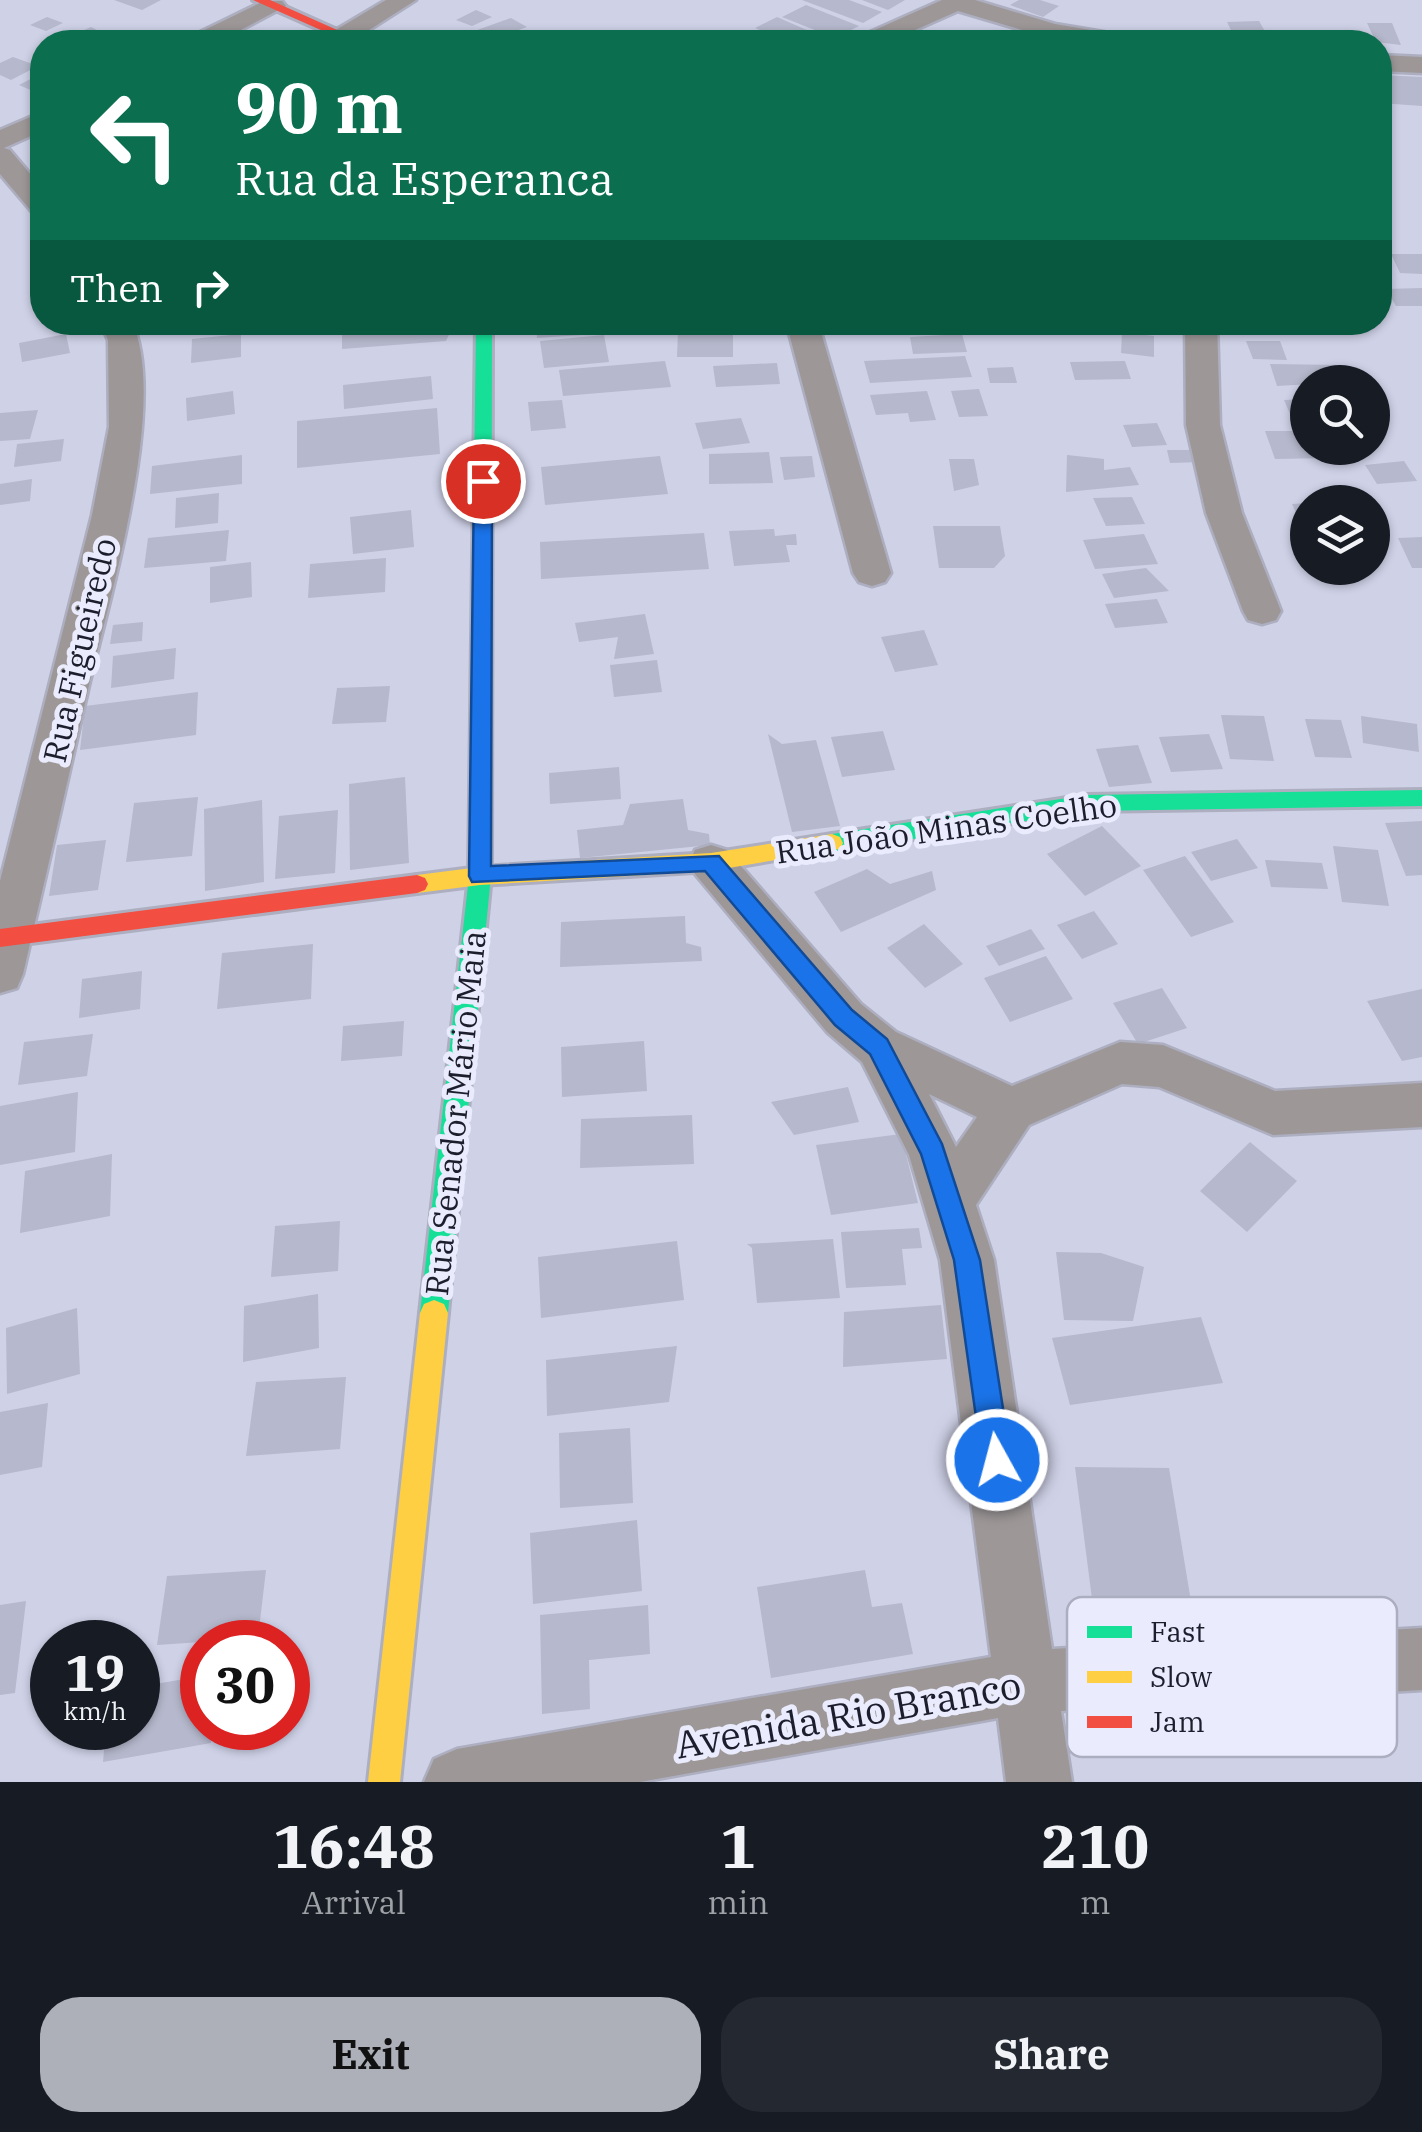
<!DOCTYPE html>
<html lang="en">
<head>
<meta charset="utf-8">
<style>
  :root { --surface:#171b24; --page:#242831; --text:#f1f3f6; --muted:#9ea1a6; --accent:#aeb0b9 }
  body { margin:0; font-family:"IBM Plex Serif",serif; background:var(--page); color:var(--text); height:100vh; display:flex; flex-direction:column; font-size:38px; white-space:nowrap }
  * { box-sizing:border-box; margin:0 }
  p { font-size:32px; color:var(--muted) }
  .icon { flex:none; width:55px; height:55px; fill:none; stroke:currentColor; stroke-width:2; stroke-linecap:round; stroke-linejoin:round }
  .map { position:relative; height:1782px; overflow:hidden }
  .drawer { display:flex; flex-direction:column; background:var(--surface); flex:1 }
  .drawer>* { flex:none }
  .banner { position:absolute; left:30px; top:30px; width:1362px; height:305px; border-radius:40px; box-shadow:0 2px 8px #0004; background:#0b6e4f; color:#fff; overflow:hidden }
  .fabs { position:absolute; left:1290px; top:365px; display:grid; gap:20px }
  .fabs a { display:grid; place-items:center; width:100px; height:100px; border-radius:50%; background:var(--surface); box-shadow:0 2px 8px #0004; font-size:50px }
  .speed { position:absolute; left:30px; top:1620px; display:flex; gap:20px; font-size:50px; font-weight:700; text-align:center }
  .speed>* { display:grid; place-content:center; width:130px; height:130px; border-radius:50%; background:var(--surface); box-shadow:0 2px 8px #0004; line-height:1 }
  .speed small { font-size:25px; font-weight:400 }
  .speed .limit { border:15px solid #d22; background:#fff; color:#111 }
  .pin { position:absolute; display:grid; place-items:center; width:85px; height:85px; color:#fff; margin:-42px; border:5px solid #fff; border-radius:50%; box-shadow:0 2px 10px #0007 }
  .me { position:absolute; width:110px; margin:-55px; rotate:353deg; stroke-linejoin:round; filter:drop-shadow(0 0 8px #0008) }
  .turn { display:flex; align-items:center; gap:35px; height:210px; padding:0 40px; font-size:45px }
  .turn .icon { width:130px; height:130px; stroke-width:2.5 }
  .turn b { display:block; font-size:70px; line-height:85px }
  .then { display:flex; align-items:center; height:95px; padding:0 40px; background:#0003; gap:20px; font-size:38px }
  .eta { display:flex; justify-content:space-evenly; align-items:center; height:170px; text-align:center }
  .eta b { font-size:60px; font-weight:700; line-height:70px }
  .button { display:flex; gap:20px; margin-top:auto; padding:20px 40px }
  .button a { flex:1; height:115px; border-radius:40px; background:var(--accent); color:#111; font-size:40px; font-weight:700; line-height:115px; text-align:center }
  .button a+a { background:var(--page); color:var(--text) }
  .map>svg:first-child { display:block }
  .building { fill:#b6b8cd }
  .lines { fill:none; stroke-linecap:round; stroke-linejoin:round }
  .street-casing { stroke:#adafc0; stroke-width:5 }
  .fast-casing { stroke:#adafc0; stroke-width:6 }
  .slow-casing { stroke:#adafc0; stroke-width:6 }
  .jam-casing { stroke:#adafc0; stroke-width:6 }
  .street { fill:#9d9798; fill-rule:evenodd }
  .fast { fill:#16e098; fill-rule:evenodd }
  .slow { fill:#ffcf43; fill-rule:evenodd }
  .jam { fill:#f24e42; fill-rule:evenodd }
  .route { fill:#1a73e8; stroke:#114b97; stroke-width:2.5 }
  .labels { text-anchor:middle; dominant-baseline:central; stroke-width:10; stroke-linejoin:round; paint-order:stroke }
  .street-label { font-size:32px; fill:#1d1e2d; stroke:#eaecfd }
  .near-street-label { font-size:38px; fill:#1d1e2d; stroke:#eaecfd }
  .key { fill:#eaecfd; stroke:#acaebf; stroke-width:2.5 }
  .key-label { font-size:28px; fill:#1d1e2d }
</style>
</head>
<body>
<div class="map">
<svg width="1422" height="1782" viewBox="0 0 1422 1782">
  <rect width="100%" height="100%" fill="#cfd1e7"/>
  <path class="building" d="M114,0H161L142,10Z
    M802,0H849L882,12L863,23Z
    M862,0H905L888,10Z
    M1019,0H1040L1059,6L1043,17L1010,5Z
    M806,5L859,26L835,38L782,17Z
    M476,10L492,17L472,26L456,20Z
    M47,17L63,23L46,31L30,25Z
    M777,17L825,38L816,42H788L755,28Z
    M511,18L527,27L484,42H462L455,38Z
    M1259,21L1266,33L1233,34L1227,22Z
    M1367,23H1392L1401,45L1376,42Z
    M91,27L115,39L75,42L66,38Z
    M1353,31L1360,42H1336L1329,32Z
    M13,57L38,66L11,80L0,75V63Z
    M42,73V95L19,85Z
    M1380,75L1422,77V106L1380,103Z
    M1391,254H1422V274L1400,273Z
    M1422,288V306H1396L1386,289Z
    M190,322H235V326L189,330Z
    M342,322H455L446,341L342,349Z
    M536,322H595L596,334L537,338Z
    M857,322H945L943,330H856Z
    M1237,322H1277L1280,330L1239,329Z
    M678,331H733V357H677Z
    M1122,332L1154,336V357L1121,353Z
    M66,334L70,353L22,362L19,343Z
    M241,334V357L191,363L192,339Z
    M962,334L967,352L913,354L910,337Z
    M604,335L609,362L544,368L540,341Z
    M1246,341H1280L1287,360L1253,359Z
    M965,356L972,377L870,383L864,361Z
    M665,361L671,387L563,396L559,370Z
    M1125,361L1131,379L1075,380L1070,362Z
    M777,363L780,384L716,387L713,366Z
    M1270,364L1340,365L1347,382L1277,386Z
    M1013,367L1017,383H990L987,368Z
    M431,376L433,399L344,409L343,385Z
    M979,389L988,416L959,417L951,391Z
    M233,391L235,414L187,421L186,398Z
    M927,391L936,420L910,422L908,413L876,415L870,395Z
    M1308,399V422L1294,423L1284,400Z
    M562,400L566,428L531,431L528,402Z
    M437,408L440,454L297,468V421Z
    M38,410L30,439L0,441V413Z
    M741,418L750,443L703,449L695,423Z
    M1157,423L1167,445L1132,447L1123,425Z
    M1265,431H1308V448H1321L1326,458L1275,459Z
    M64,439L61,461L14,467L17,444Z
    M1167,450H1198L1203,462L1170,463Z
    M769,452L773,483L709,484V454Z
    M242,455V484L150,494L152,466Z
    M1067,455L1104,459V470L1130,467L1139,485L1066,492Z
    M660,456L668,494L545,505L541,467Z
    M812,456L815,477L784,480L780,457Z
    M949,459H974L979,485L954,491Z
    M1404,461L1417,481L1377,484L1365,465Z
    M32,479L30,501L0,505V484Z
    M219,493L218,523L175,528L176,498Z
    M1132,497L1145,524L1106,526L1093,498Z
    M1308,503V525H1302L1292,504Z
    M411,510L414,547L353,554L350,517Z
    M933,526H1000L1005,556L994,568H939Z
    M774,529L775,536L796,534L797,545H786L790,562L734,566L729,531Z
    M229,530L226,561L144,568L148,538Z
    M704,533L709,569L541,579L540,542Z
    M1144,534L1158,564L1095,569L1083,540Z
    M1422,537V568H1412L1398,538Z
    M386,558L385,592L308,598L310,564Z
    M251,562L252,597L210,603V567Z
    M1146,568L1169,591L1114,598L1102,574Z
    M1157,599L1168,623L1115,628L1105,604Z
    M645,614L654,654L614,659L618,637L579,642L575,623Z
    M143,622L142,641L110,644L113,625Z
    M924,630L938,665L895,672L881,637Z
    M176,648L174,679L111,688L113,656Z
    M657,660L662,692L614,697L610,665Z
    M390,686L386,722L332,724L337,688Z
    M198,692L196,735L80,750L85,706Z
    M1221,715L1264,716L1274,761L1230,759Z
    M1361,716L1417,724L1419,752L1363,743Z
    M1305,719L1341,720L1352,758L1315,757Z
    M883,731L895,770L842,777L831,737Z
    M768,734L782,744L816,740L840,826L792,832Z
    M1209,734L1223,769L1171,772L1159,737Z
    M1138,745L1152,783L1109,787L1096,749Z
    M619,767L621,799L550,804L549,773Z
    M405,777L409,863L350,870L349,784Z
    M198,797L192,856L126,862L134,803Z
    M683,799L688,830L709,834L710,845L580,858L577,830L623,825L630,804Z
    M262,800L264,882L205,891L204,809Z
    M338,810L335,873L275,879L279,816Z
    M1422,821V875L1406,876L1385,823Z
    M1102,826L1141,866L1085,896L1047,854Z
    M1237,839L1258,868L1211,881L1191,852Z
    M106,840L98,890L49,896L57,845Z
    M1333,846L1378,850L1389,906L1342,902Z
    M1185,856L1234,922L1191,937L1143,870Z
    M1265,860L1322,863L1328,889L1271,887Z
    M867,869L890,884L932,871L936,890L841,932L814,892Z
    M1094,911L1118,944L1082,959L1057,925Z
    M685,916L686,943L701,947L702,961L560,967L561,922Z
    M924,924L963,964L925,988L887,948Z
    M1031,929L1045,949L999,966L986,946Z
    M313,944L311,999L217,1009L222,953Z
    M1046,956L1073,999L1010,1022L984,978Z
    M142,971L140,1009L79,1018L82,979Z
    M1162,988L1187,1028L1138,1044L1113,1003Z
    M1422,989V1057L1402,1061L1367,1001Z
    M404,1021L402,1056L341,1061L343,1026Z
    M93,1034L87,1076L18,1085L24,1042Z
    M644,1041L647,1091L562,1097L561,1047Z
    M848,1087L859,1122L794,1135L771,1102Z
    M78,1092L75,1152L0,1165V1106Z
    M692,1115L694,1164L580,1168L581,1119Z
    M901,1134L918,1203L831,1215L816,1145Z
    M1250,1142L1297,1181L1247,1232L1200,1191Z
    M112,1154L110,1216L20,1233L25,1171Z
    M340,1221L338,1271L271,1277L275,1226Z
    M919,1228L922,1248L902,1249L906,1285L846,1288L841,1232Z
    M833,1239L840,1298L757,1303L752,1248L747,1244Z
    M677,1241L684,1300L541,1318L538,1257Z
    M1056,1252L1101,1253L1144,1267L1133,1321L1064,1320Z
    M318,1294L319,1348L243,1362L244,1306Z
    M941,1305L947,1359L843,1367L844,1312Z
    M77,1308L80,1374L7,1394L6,1328Z
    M1201,1317L1223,1383L1070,1405L1052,1338Z
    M677,1346L669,1402L547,1416L546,1360Z
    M346,1377L340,1449L246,1456L256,1382Z
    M48,1403L42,1467L0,1475V1412Z
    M630,1428L633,1503L560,1508L559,1433Z
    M1075,1467L1169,1468L1195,1626L1099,1653Z
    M637,1520L642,1591L533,1604L530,1533Z
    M266,1570L258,1638L157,1645L167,1576Z
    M865,1570L872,1607L902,1603L913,1654L771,1678L757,1587Z
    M26,1601L15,1693L0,1695V1605Z
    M648,1605L650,1654L589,1660L590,1709L542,1714L540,1615Z
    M202,1676V1728H212L211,1743L103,1762L106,1728H138V1687Z"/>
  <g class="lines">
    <defs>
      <path id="street" d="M386,0H416L352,41H334L330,36L334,31Z
        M942,0H975L1055,24L1133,37L1137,42L1052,39L958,11L888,42H855L859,37Z
        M264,1H282L286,6L218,42H186L190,37Z
        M1380,55L1422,57V73L1380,71Z
        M42,112V131L4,148L10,150L42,188V215L32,212L0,174V130Z
        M100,322H132C169,402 108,603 88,690C67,785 45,879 23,974L17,988L0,993V881L92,515L109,427L108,340Z
        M786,322H818L891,573L885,582L872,586L859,582L853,573Z
        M1185,322H1217L1220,425L1242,513L1281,611L1276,620L1262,624L1248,620L1243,611L1206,513L1186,425Z
        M711,845L727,850L861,1004L896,1032L1012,1086L1120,1042L1163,1045L1275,1091L1422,1083V1127L1273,1135L1159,1087L1122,1084L1029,1125L976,1205L994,1260L1052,1649L1422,1628V1690L1061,1711L1072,1782H1006L998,1718L640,1782H424L434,1759L457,1749L991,1657L940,1260L909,1155L862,1062L827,1032L695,874L689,862L695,850ZM929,1094L977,1117L956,1147Z"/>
      <path id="fast" d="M476,322H492L491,876L448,1313L444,1322L434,1326L424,1322L420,1313L469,876Z
        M1422,790V806L1087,811L832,852L821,843L832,834L1087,795Z"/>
      <path id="slow" d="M832,834L840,837L843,843L840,849L711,871L480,885L417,893L409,890L406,884L409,878L417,875L480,867L711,853Z
        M434,1300L444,1304L448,1313L400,1782H368L420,1313L424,1304Z"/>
      <path id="jam" d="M253,0H270L364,42H348Z
        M417,875L425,878L428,884L425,890L417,893L0,947V929Z"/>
    </defs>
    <use href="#street" class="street-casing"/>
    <use href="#fast" class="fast-casing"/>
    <use href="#slow" class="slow-casing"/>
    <use href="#jam" class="jam-casing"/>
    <use href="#street" class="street"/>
    <use href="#fast" class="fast"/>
    <use href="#slow" class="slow"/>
    <use href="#jam" class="jam"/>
  </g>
  <path class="route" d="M483,475L492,481L491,866L719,856L852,1010L887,1039L942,1144L980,1260L1011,1460L1007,1470L997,1475L986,1470L982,1460L954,1260L921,1154L870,1054L835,1025L705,871L472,882L469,876L474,481Z"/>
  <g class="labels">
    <g class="street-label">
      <text transform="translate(79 650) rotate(-77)">Rua Figueiredo</text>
      <text transform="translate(946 828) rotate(-8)">Rua João Minas Coelho</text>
      <text transform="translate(455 1113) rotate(-84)">Rua Senador Mário Maia</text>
    </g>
    <g class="near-street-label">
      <text transform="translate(848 1714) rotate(-10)">Avenida Rio Branco</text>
    </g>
  </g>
  <rect x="1067" y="1597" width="330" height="160" rx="15" class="key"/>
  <rect x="1087" y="1626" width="45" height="12" fill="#16e098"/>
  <rect x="1087" y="1671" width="45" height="12" fill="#ffcf43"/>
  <rect x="1087" y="1716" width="45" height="12" fill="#f24e42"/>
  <g class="key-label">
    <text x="1150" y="1642">Fast</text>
    <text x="1150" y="1687">Slow</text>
    <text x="1150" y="1732">Jam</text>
  </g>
</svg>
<div class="fabs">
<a><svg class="icon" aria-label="search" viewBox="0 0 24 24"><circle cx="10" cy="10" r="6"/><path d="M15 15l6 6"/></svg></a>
<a><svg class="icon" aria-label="layers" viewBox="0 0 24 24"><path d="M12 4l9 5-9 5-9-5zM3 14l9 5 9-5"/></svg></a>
</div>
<div class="speed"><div>19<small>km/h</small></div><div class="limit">30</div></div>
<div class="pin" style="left:483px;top:481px;background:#d93025"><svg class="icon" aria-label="arrive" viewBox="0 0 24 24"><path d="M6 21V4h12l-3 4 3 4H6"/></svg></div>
<svg class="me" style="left:997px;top:1460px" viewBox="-20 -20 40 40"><circle r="17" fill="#1a73e8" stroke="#fff" stroke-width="3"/><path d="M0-11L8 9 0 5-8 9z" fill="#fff"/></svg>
<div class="banner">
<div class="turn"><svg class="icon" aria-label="left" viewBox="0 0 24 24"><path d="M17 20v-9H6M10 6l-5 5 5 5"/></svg><div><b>90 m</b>Rua da Esperanca</div></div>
<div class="then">Then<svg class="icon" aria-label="right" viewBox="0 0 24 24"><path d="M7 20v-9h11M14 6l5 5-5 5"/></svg></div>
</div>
</div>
<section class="drawer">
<div class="eta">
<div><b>16:48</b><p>Arrival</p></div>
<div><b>1</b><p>min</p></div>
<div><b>210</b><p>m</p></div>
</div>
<div class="button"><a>Exit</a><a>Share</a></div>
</section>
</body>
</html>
